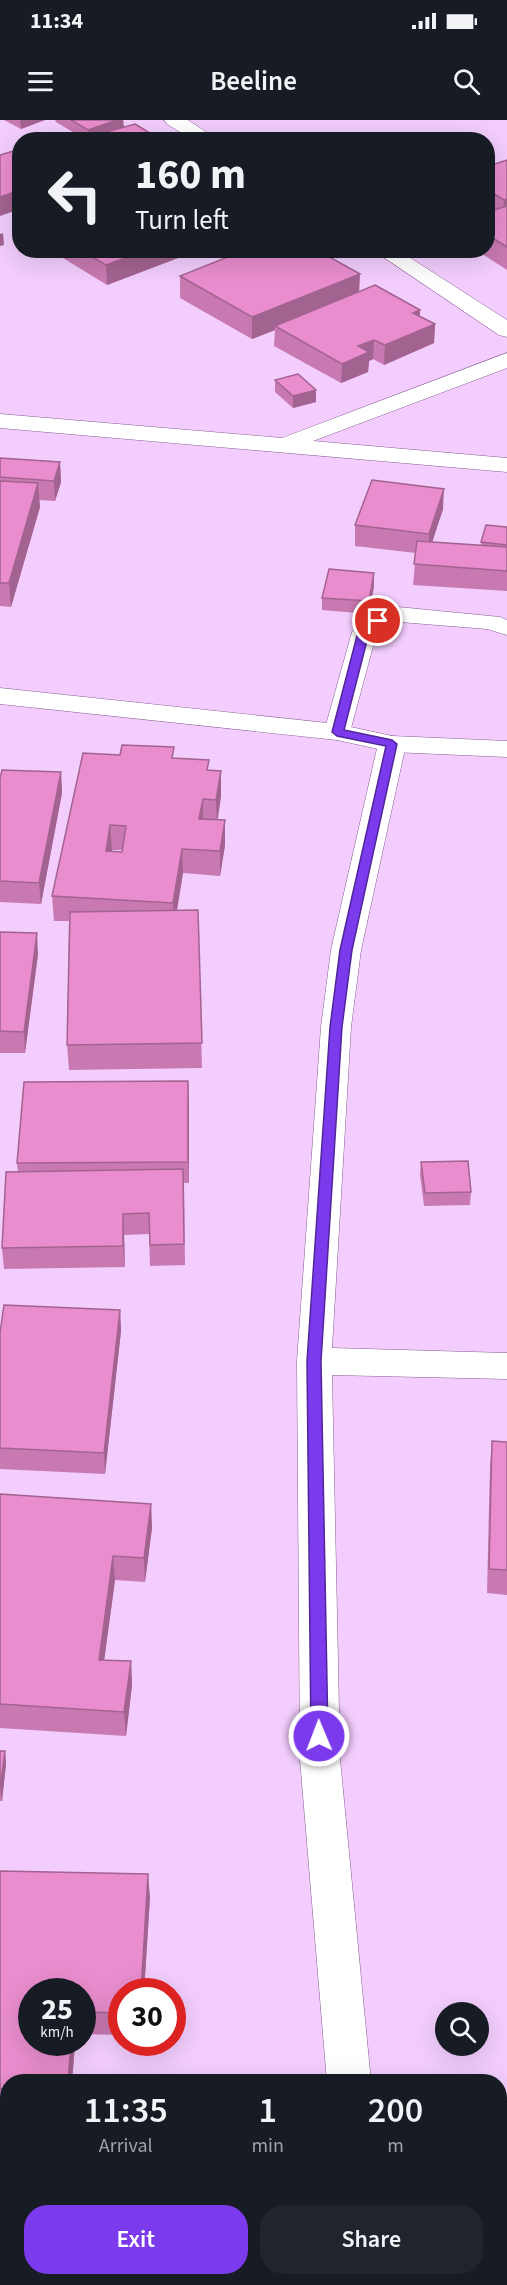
<!DOCTYPE html>
<html lang="en">
<head>
<meta charset="utf-8">
<style>
  :root { --surface:#171b24; --page:#20242c; --text:#f1f3f6; --muted:#9ea1a6; --accent:#7c3aed }
  body { margin:0; font-family:"Source Sans 3",sans-serif; background:var(--page); color:var(--text); height:100vh; display:flex; flex-direction:column; font-size:22px; white-space:nowrap }
  * { box-sizing:border-box; margin:0 }
  p { font-size:20px; color:var(--muted) }
  .icon { flex:none; width:33px; height:33px; fill:none; stroke:currentColor; stroke-width:2; stroke-linecap:round; stroke-linejoin:round }
  .map { position:relative; flex:1; overflow:hidden }
  .details { position:absolute; left:0px; top:1954px; width:507px; height:212px; display:flex; flex-direction:column; background:var(--surface); border-radius:24px 24px 0 0; box-shadow:0 6px 24px #0002 }
  .details>* { flex:none }
  .banner { position:absolute; left:12px; top:12px; width:483px; height:126px; border-radius:24px; box-shadow:0 6px 24px #0002; background:#171b24; color:var(--text); overflow:hidden }
  .fabs { position:absolute; left:435px; top:1882px; display:grid; gap:12px }
  .fabs a { display:grid; place-items:center; width:54px; height:54px; border-radius:50%; background:var(--surface); box-shadow:0 6px 24px #0002; font-size:30px }
  .speed { position:absolute; left:18px; top:1858px; display:flex; gap:12px; font-size:30px; font-weight:700; text-align:center }
  .speed>* { display:grid; place-content:center; width:78px; height:78px; border-radius:50%; background:var(--surface); box-shadow:0 6px 24px #0002; line-height:1 }
  .speed small { font-size:15px; font-weight:400 }
  .speed .limit { border:9px solid #d22; background:#fff; color:#111 }
  .pin { position:absolute; display:grid; place-items:center; width:51px; height:51px; color:#fff; margin:-26px; border:3px solid #fff; border-radius:50%; box-shadow:0 2px 6px #0007 }
  .me { position:absolute; width:66px; margin:-33px; rotate:359deg; stroke-linejoin:round; filter:drop-shadow(0 0 4px #0008) }
  .turn { display:flex; align-items:center; gap:21px; height:126px; padding:0 24px; font-size:27px }
  .turn .icon { width:78px; height:78px; stroke-width:2.5 }
  .turn b { display:block; font-size:42px; line-height:51px }
  .eta { display:flex; justify-content:space-evenly; align-items:center; height:102px; text-align:center }
  .eta b { font-size:36px; font-weight:600; line-height:42px }
  .button { display:flex; gap:12px; margin-top:auto; padding:12px 24px }
  .button a { flex:1; height:69px; border-radius:24px; background:var(--accent); color:#fff; font-size:24px; font-weight:600; line-height:69px; text-align:center }
  .button a+a { background:var(--page); color:var(--text) }
  .status { display:flex; justify-content:space-between; align-items:center; height:42px; padding:0 30px; background:var(--surface); direction:ltr }
  .status svg { height:16px; fill:currentColor }
  header { display:flex; justify-content:space-between; align-items:center; height:78px; padding:0 24px; background:var(--surface); font-size:27px; font-weight:600 }
  .map>svg:first-child { display:block }
  .lines { fill:none; stroke-linecap:round; stroke-linejoin:round }
  .lane-casing { stroke:#875e93; stroke-width:1 }
  .street-casing { stroke:#875e93; stroke-width:1 }
  .secondary-casing { stroke:#875e93; stroke-width:1 }
  .lane { fill:#fff; fill-rule:evenodd }
  .street { fill:#fff; fill-rule:evenodd }
  .secondary { fill:#fff; fill-rule:evenodd }
  .wall { fill:#c879b1; fill-rule:evenodd }
  .shaded-wall { fill:#a36390 }
  .building { fill:#e98dce; stroke:#a36390; stroke-width:1.5; fill-rule:evenodd }
  .route { fill:#7c3aed; stroke:#51269a; stroke-width:1.5 }
</style>
</head>
<body>
<div class="status"><b>11:34</b><svg viewBox="0 0 49 12"><path d="M0 12V9h3v3zM5 12V6h3v6zM10 12V3h3v9zM15 12V0h3v12zM26 1h20v11H26zM47 4h2v5h-2z"/></svg></div>
<header><svg class="icon" aria-label="menu" viewBox="0 0 24 24"><path d="M4 6h16M4 12h16M4 18h16"/></svg>Beeline<svg class="icon" aria-label="search" viewBox="0 0 24 24"><circle cx="10" cy="10" r="6"/><path d="M15 15l6 6"/></svg></header>
<div class="map">
<svg width="507" height="2165" viewBox="0 0 507 2165">
  <rect width="100%" height="100%" fill="#f2cdfd"/>
  <g class="lines">
    <defs>
      <path id="lane" d="M398,487L500,497L507,500V515L487,509L400,502L387,506L376,515L350,612L346,617L337,620L328,617L324,612L352,512L369,496Z"/>
      <path id="street" d="M164,0H188L218,20H193L167,4Z
        M373,130H398L507,200V217L499,215Z
        M507,233V248L313,321L507,338V352L0,308V294L282,318Z
        M392,616L402,618L406,624L361,830L351,907L332,1228L507,1233V1259L332,1255L340,1639L371,1962H327L300,1639L297,1241L321,907L331,830L378,624L382,618Z
        M344,2158H390V2165H344Z"/>
      <path id="secondary" d="M0,568L337,604L392,616L507,621V637L392,632L337,620L0,584Z"/>
    </defs>
    <use href="#lane" class="lane-casing"/>
    <use href="#street" class="street-casing"/>
    <use href="#secondary" class="secondary-casing"/>
    <use href="#lane" class="lane"/>
    <use href="#street" class="street"/>
    <use href="#secondary" class="secondary"/>
  </g>
  <path class="wall" d="M4,0H45L21,9Z
    M55,0H123L124,7L155,16V20H106V15L93,20H86L56,2Z
    M507,40V150L476,130H488V92L490,91L488,89V46Z
    M50,130H178V138L107,165Z
    M180,156L360,172L420,190V196L435,204L434,223L384,245L373,239L369,241L368,252L341,263L274,226L275,210L252,219L180,178Z
    M275,260L316,282L293,288L275,272Z
    M0,338L60,342L61,362L55,381L39,380L40,387L11,487L0,486Z
    M443,389L432,422L481,425V422L507,407V471L413,465L416,433L355,426V405Z
    M374,466L369,494L322,490V478Z
    M83,633L175,638L210,651L221,676L217,700H225V725L220,756L183,753L177,790H198L202,948L69,950L67,925L69,801H54L52,776ZM112,730H122V732L111,731Z
    M61,652L62,673L41,784L0,782V658Z
    M0,812L38,834L25,933H0Z
    M188,961L189,1063H184L185,1145L150,1146L149,1114L124,1115L125,1147L4,1149L2,1128L18,1052L17,1043Z
    M421,1042L471,1072L470,1085L424,1086L420,1055Z
    M120,1190L121,1211L105,1354L0,1349V1213Z
    M492,1321L507,1322V1475L487,1473L490,1345Z
    M0,1374L151,1384L152,1408L145,1462L115,1460L104,1540L131,1541L132,1565L126,1616L0,1608Z
    M0,1631H5L6,1644L2,1681H0Z
    M0,1751L150,1777L144,1872H122V1915L82,1914V1872L32,1923H75L72,1962H8V1990H0Z"/>
  <path class="shaded-wall" d="M20,0H45L21,9Z
    M117,0H123L124,9L106,12V15L93,20H88V10Z
    M155,16V20H144Z
    M20,70V89L0,96V77Z
    M507,79V97L502,99L504,80Z
    M3,113L4,125L0,126V114Z
    M147,130H178V138L107,165L106,145Z
    M360,154L359,176L275,206V210L252,219V197Z
    M420,190L419,209L413,193Z
    M435,204L434,223L384,245L385,225Z
    M374,220L373,239L369,241L368,252L341,263L342,244L358,226Z
    M316,270V282L293,288V276Z
    M60,342L61,362L55,381L54,361Z
    M38,363L40,387L11,487L9,463Z
    M444,369L443,389L428,435L429,414Z
    M374,453V466L369,494V481Z
    M221,651V676L217,705L216,680Z
    M61,652L62,673L41,784L39,763Z
    M203,679V704L199,699Z
    M225,700V725L220,756V731Z
    M110,705L112,730L107,755L106,731Z
    M182,729L183,753L174,808L173,783Z
    M37,813L38,834L25,933L24,912Z
    M188,961L189,983V1063L188,1042Z
    M123,1094L124,1115L125,1147L123,1126Z
    M120,1190L121,1211L105,1354L104,1333Z
    M151,1384L152,1408L145,1462L144,1438Z
    M113,1436L115,1460L101,1564L99,1540Z
    M131,1541L132,1565L126,1616L124,1592Z
    M5,1631L6,1644L2,1681L0,1668Z
    M148,1754L150,1777L144,1872H141Z
    M71,1923H75L72,1962H68Z
    M100,2158H104L103,2165H99Z"/>
  <path class="building" d="M71,0H117L88,10Z
    M135,4L155,16L144,20H117L106,12Z
    M20,29V70L0,77V35Z
    M507,40V79L504,80L488,70V46Z
    M507,86V127L488,115V92Z
    M81,130H147L106,145Z
    M245,130H317L360,154L252,197L180,156Z
    M375,165L420,190L413,193L435,204L385,225L374,220L358,226L369,232L342,244L275,206Z
    M298,254L316,270L293,276L275,260Z
    M0,338L60,342L54,361L0,357Z
    M372,360L444,369L429,414L355,405Z
    M0,361L38,363L9,463H0Z
    M486,405L507,407V425L481,422Z
    M417,421L507,427V451L414,444Z
    M329,449L374,453L369,481L322,478Z
    M122,625L174,627L172,638L209,640L207,650L221,651L216,680L203,679L199,699L225,700L220,731L182,729L173,783L52,776L83,633L120,635ZM110,705L126,706L122,732L106,731Z
    M2,650L61,652L39,763L0,761V658Z
    M198,790L202,923L67,925L70,792Z
    M0,812L37,813L24,912L0,911Z
    M188,961V1042L17,1043L24,962Z
    M468,1041L471,1072L425,1073L421,1042Z
    M183,1049L184,1124L150,1125L149,1093L123,1094V1126L2,1128L6,1052Z
    M4,1185L120,1190L104,1333L0,1328V1213Z
    M492,1321L507,1322V1450L489,1449Z
    M0,1374L151,1384L144,1438L113,1436L99,1540L131,1541L124,1592L0,1584Z
    M0,1631H5L0,1668Z
    M0,1751L148,1754L141,1872H122V1893L82,1892V1872H32V1923H71L68,1962H8V1969H0Z
    M0,2039H8V2158H100L99,2165H0Z"/>
  <path class="route" d="M378,498L383,501L369,513L344,610L392,620L397,624L352,830L342,907L321,1241L328,1616L325,1621L319,1623L314,1621L311,1616L307,1241L330,907L340,830L386,626L337,616L332,612L358,512Z"/>
</svg>
<div class="fabs">
<a><svg class="icon" aria-label="search" viewBox="0 0 24 24"><circle cx="10" cy="10" r="6"/><path d="M15 15l6 6"/></svg></a>
</div>
<div class="speed"><div>25<small>km/h</small></div><div class="limit">30</div></div>
<div class="pin" style="left:378px;top:501px;background:#d93025"><svg class="icon" aria-label="arrive" viewBox="0 0 24 24"><path d="M6 21V4h12l-3 4 3 4H6"/></svg></div>
<svg class="me" style="left:319px;top:1616px" viewBox="-20 -20 40 40"><circle r="17" fill="#7c3aed" stroke="#fff" stroke-width="3"/><path d="M0-11L8 9 0 5-8 9z" fill="#fff"/></svg>
<div class="banner">
<div class="turn"><svg class="icon" aria-label="left" viewBox="0 0 24 24"><path d="M17 20v-9H6M10 6l-5 5 5 5"/></svg><div><b>160 m</b>Turn left</div></div>
</div>
<section class="details">
<div class="eta">
<div><b>11:35</b><p>Arrival</p></div>
<div><b>1</b><p>min</p></div>
<div><b>200</b><p>m</p></div>
</div>
<div class="button"><a>Exit</a><a>Share</a></div>
</section>
</div>
</body>
</html>
